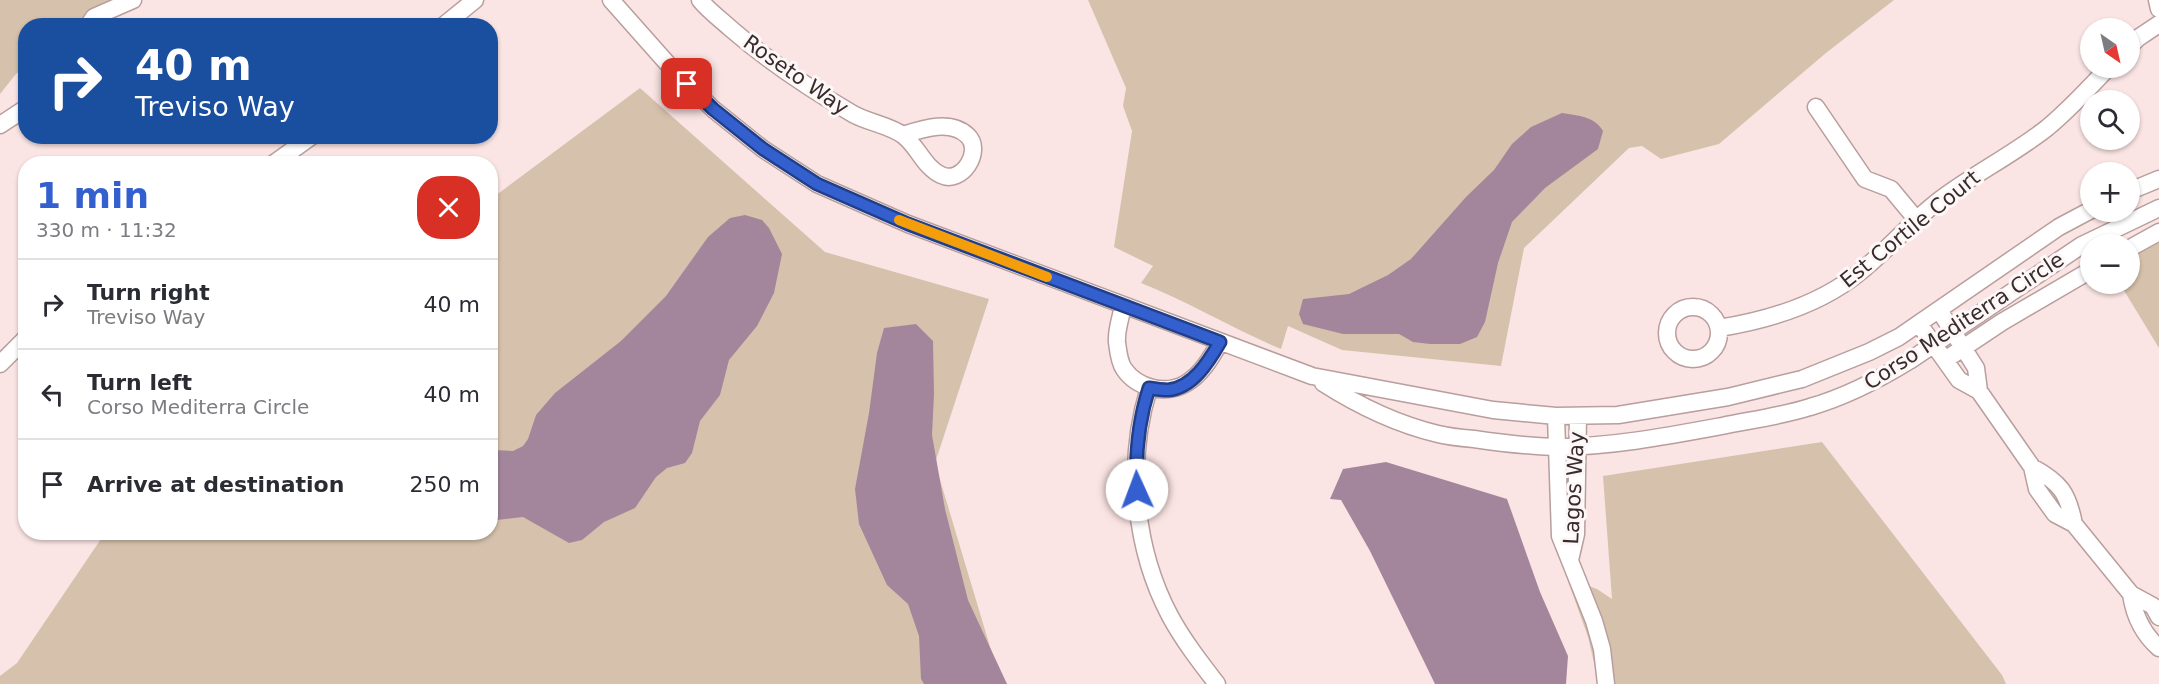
<!DOCTYPE html>
<html lang="en">
<head>
<meta charset="utf-8">
<style>
  :root { --surface:#fff; --page:#f2f2f3; --text:#2b2b33; --muted:#7c7c81; --line:#e1e1e2; --accent:#335fcf }
  body { margin:0; font-family:"DejaVu Sans",sans-serif; background:var(--page); color:var(--text); height:100vh; display:flex; flex-direction:column; font-size:22px; white-space:nowrap }
  * { box-sizing:border-box; margin:0 }
  p { font-size:20px; color:var(--muted) }
  .icon { flex:none; width:33px; height:33px; fill:none; stroke:currentColor; stroke-width:2; stroke-linecap:round; stroke-linejoin:round }
  .map { position:relative; flex:1; overflow:hidden }
  .side { position:absolute; left:18px; top:156px; width:480px; height:384px; display:flex; flex-direction:column; background:var(--surface); border-radius:24px; box-shadow:0 2px 4px #0004 }
  .side>* { flex:none }
  .top-card { position:absolute; left:18px; top:18px; width:480px; height:126px; border-radius:24px; box-shadow:0 2px 4px #0004; background:#1a4fa0; color:#fff; overflow:hidden }
  .needle { width:39px; rotate:146deg }
  .fabs { position:absolute; left:2080px; top:18px; display:grid; gap:12px }
  .fabs a { display:grid; place-items:center; width:60px; height:60px; border-radius:50%; background:var(--surface); box-shadow:0 2px 4px #0004; font-size:30px }
  .pin { position:absolute; display:grid; place-items:center; width:51px; height:51px; color:#fff; margin:-26px; border-radius:12px; box-shadow:0 3px 9px #0006 }
  .me { position:absolute; width:66px; margin:-33px; rotate:358deg; stroke-linejoin:round; filter:drop-shadow(0 0 4px #0008) }
  .turn { display:flex; align-items:center; gap:21px; height:126px; padding:0 18px; font-size:27px }
  .turn .icon { width:78px; height:78px; stroke-width:2.5 }
  .turn b { display:block; font-size:42px; line-height:51px }
  .round { display:grid; place-items:center; flex:none; width:63px; height:63px; border-radius:24px; background:var(--page) }
  .summary { display:flex; align-items:center; justify-content:space-between; height:102px; padding:0 18px }
  h1 { font-size:36px; font-weight:700; line-height:45px; color:var(--accent) }
  ul { padding:0; list-style:none }
  li { display:flex; align-items:center; gap:18px; height:90px; padding:0 18px; border-top:2px solid var(--line) }
  li div { flex:1 }
  li b { display:block; font-size:22px }
  li em { font-style:normal }
  .map>svg:first-child { display:block }
  .green { fill:#d6c2ac }
  .water { fill:#a3869c }
  .lines { fill:none; stroke-linecap:round; stroke-linejoin:round }
  .minor-casing { stroke:#b89e9d; stroke-width:19 }
  .minor { stroke:#fff; stroke-width:16 }
  .route-casing { stroke:#213e87; stroke-width:15 }
  .route { stroke:#335fcf; stroke-width:10 }
  .slow { stroke:#f59e0b; stroke-width:10 }
  .labels { text-anchor:middle; dominant-baseline:central; stroke-width:6; stroke-linejoin:round; paint-order:stroke }
  .street-label { font-size:21px; fill:#362c2b; stroke:#fdf7f7 }
</style>
</head>
<body>
<div class="map">
<svg width="2159" height="684" viewBox="0 0 2159 684">
  <rect width="100%" height="100%" fill="#fbe5e4"/>
  <path class="green" d="M0,0H129L90,25L26,26L25,67L16,74L0,94Z
    M1088,0H1894L1826,53L1719,144L1661,159L1642,146L1629,148L1524,248L1501,366L1342,350L1288,326L1281,349C1233,329 1189,302 1141,283L1153,266L1114,247L1132,131L1123,106L1126,88Z
    M640,88L825,252L989,299L935,463L994,660L1007,684H0V676L17,663L105,533L490,532L491,199Z
    M2159,222V348L2120,284H2130V244H2128Z
    M1822,442L2002,675L2006,684H1599L1588,637L1567,578L1597,589L1612,599L1603,476Z"/>
  <path class="water" d="M1562,113C1579,116 1594,116 1603,131L1598,149L1545,188L1512,222L1498,263L1485,322L1477,337L1460,344H1430L1413,342L1399,334H1343L1303,324L1299,314L1303,299L1349,294L1388,275L1411,259L1466,197L1494,170L1512,144L1531,127Z
    M745,215L762,220L769,228L782,254L774,293L757,326L729,360L720,395L700,421L692,453L685,463L667,468L656,477L635,508L604,522L582,540L569,543L523,517L497,520L491,516V450L513,451L523,446L528,439L536,415L555,393L621,341L666,296L708,237L730,218Z
    M916,324L933,341L934,394L932,435L945,509L968,600L1007,684H924L921,679L919,636L908,604L887,585L859,524L855,489L869,413L877,353L884,328Z
    M1386,462L1507,499L1540,592L1568,656L1566,684H1435L1370,551L1341,500L1330,499L1343,469Z"/>
  <g class="lines">
    <defs>
      <path id="minor" d="M611,0L674,71L713,109L763,149L817,184L908,224L1312,376L1493,410L1556,416L1618,415L1728,397L1802,379L1869,352L1899,337L2059,227L2091,210
        M700,0C708,10 720,19 730,28C768,61 810,89 853,114C869,123 890,125 904,136C918,147 924,167 941,175C962,185 983,151 968,136C951,119 922,129 903,135
        M2157,0L2159,9
        M88,26L94,17L133,0
        M443,26L475,0
        M2130,46L2138,38L2159,24
        M1816,107L1865,179L1891,189L1916,219
        M0,125L26,108
        M273,164L312,136
        M2130,191L2159,179
        M2130,248L2159,232
        M1123,306C1121,317 1116,330 1117,342C1118,350 1119,362 1124,369C1137,388 1165,395 1185,384C1201,375 1211,358 1220,342
        M1667 333a26 26 0 1 1 52 0a26 26 0 1 1-52 0Z
        M1939,310L1976,368L1979,391
        M1919,324L1959,380L1979,391L2032,467L2037,489L2055,514L2074,524L2131,594L2153,606L2159,617
        M1719,328C1769,320 1820,305 1860,272C1890,248 1914,218 1945,196C1978,172 2015,153 2047,128C2069,110 2089,88 2108,68
        M1945,360L2002,322L2091,270
        M0,364L26,338
        M1323,383C1359,406 1396,424 1438,434C1450,437 1462,438 1474,439C1501,443 1528,446 1555,447C1610,447 1668,436 1722,426C1751,420 1782,416 1810,407C1845,397 1878,380 1909,361L2082,245L2159,208
        M1149,388C1126,461 1134,548 1170,616C1183,640 1200,662 1217,684
        M1556,416L1560,536L1594,621L1602,649L1606,684
        M2032,467C2060,482 2068,493 2074,524
        M1570,560L1576,534L1578,416
        M2131,594C2134,615 2143,634 2159,648"/>
    </defs>
    <use href="#minor" class="minor-casing"/>
    <use href="#minor" class="minor"/>
  </g>
  <g class="lines">
    <defs>
      <path id="route" d="M687,84L713,109L763,149L817,184L908,224L1220,342C1209,361 1193,388 1168,390C1162,390 1155,389 1149,388C1138,422 1135,454 1137,490"/>
    </defs>
    <use href="#route" class="route-casing"/>
    <use href="#route" class="route"/>
    <path class="slow" d="M899,220L1047,277"/>
  </g>
  <g class="labels">
    <g class="street-label">
      <text transform="translate(796 75) rotate(35)">Roseto Way</text>
      <text transform="translate(1910 229) rotate(-39)">Est Cortile Court</text>
      <text transform="translate(1964 321) rotate(-33)">Corso Mediterra Circle</text>
      <text transform="translate(1574 488) rotate(-87)">Lagos Way</text>
    </g>
  </g>
</svg>
<div class="fabs">
<a><svg class="needle" viewBox="-14 -14 28 28"><path d="M0-13l5 13h-10z" fill="#e53935"/><path d="M0 13l5-13h-10z" fill="#7c7c81"/></svg></a>
<a><svg class="icon" aria-label="search" viewBox="0 0 24 24"><circle cx="10" cy="10" r="6"/><path d="M15 15l6 6"/></svg></a>
<a>+</a>
<a>−</a>
</div>
<div class="pin" style="left:687px;top:84px;background:#d93025"><svg class="icon" aria-label="arrive" viewBox="0 0 24 24"><path d="M6 21V4h12l-3 4 3 4H6"/></svg></div>
<svg class="me" style="left:1137px;top:490px" viewBox="-20 -20 40 40"><circle r="19" fill="#fff"/><path d="M0-13L10 11 0 6-10 11z" fill="#335fcf"/></svg>
<div class="top-card">
<div class="turn"><svg class="icon" aria-label="right" viewBox="0 0 24 24"><path d="M7 20v-9h11M14 6l5 5-5 5"/></svg><div><b>40 m</b>Treviso Way</div></div>
</div>
<section class="side">
<div class="summary"><div><h1>1 min</h1><p>330 m · 11:32</p></div><a class="round" style="background:#d93025;color:#fff"><svg class="icon" aria-label="close" viewBox="0 0 24 24"><path d="M6 6l12 12M18 6L6 18"/></svg></a></div>
<ul>
<li><svg class="icon" aria-label="right" viewBox="0 0 24 24"><path d="M7 20v-9h11M14 6l5 5-5 5"/></svg><div><b>Turn right</b><p>Treviso Way</p></div><em>40 m</em></li>
<li><svg class="icon" aria-label="left" viewBox="0 0 24 24"><path d="M17 20v-9H6M10 6l-5 5 5 5"/></svg><div><b>Turn left</b><p>Corso Mediterra Circle</p></div><em>40 m</em></li>
<li><svg class="icon" aria-label="arrive" viewBox="0 0 24 24"><path d="M6 21V4h12l-3 4 3 4H6"/></svg><div><b>Arrive at destination</b></div><em>250 m</em></li>
</ul>
</section>
</div>
</body>
</html>
